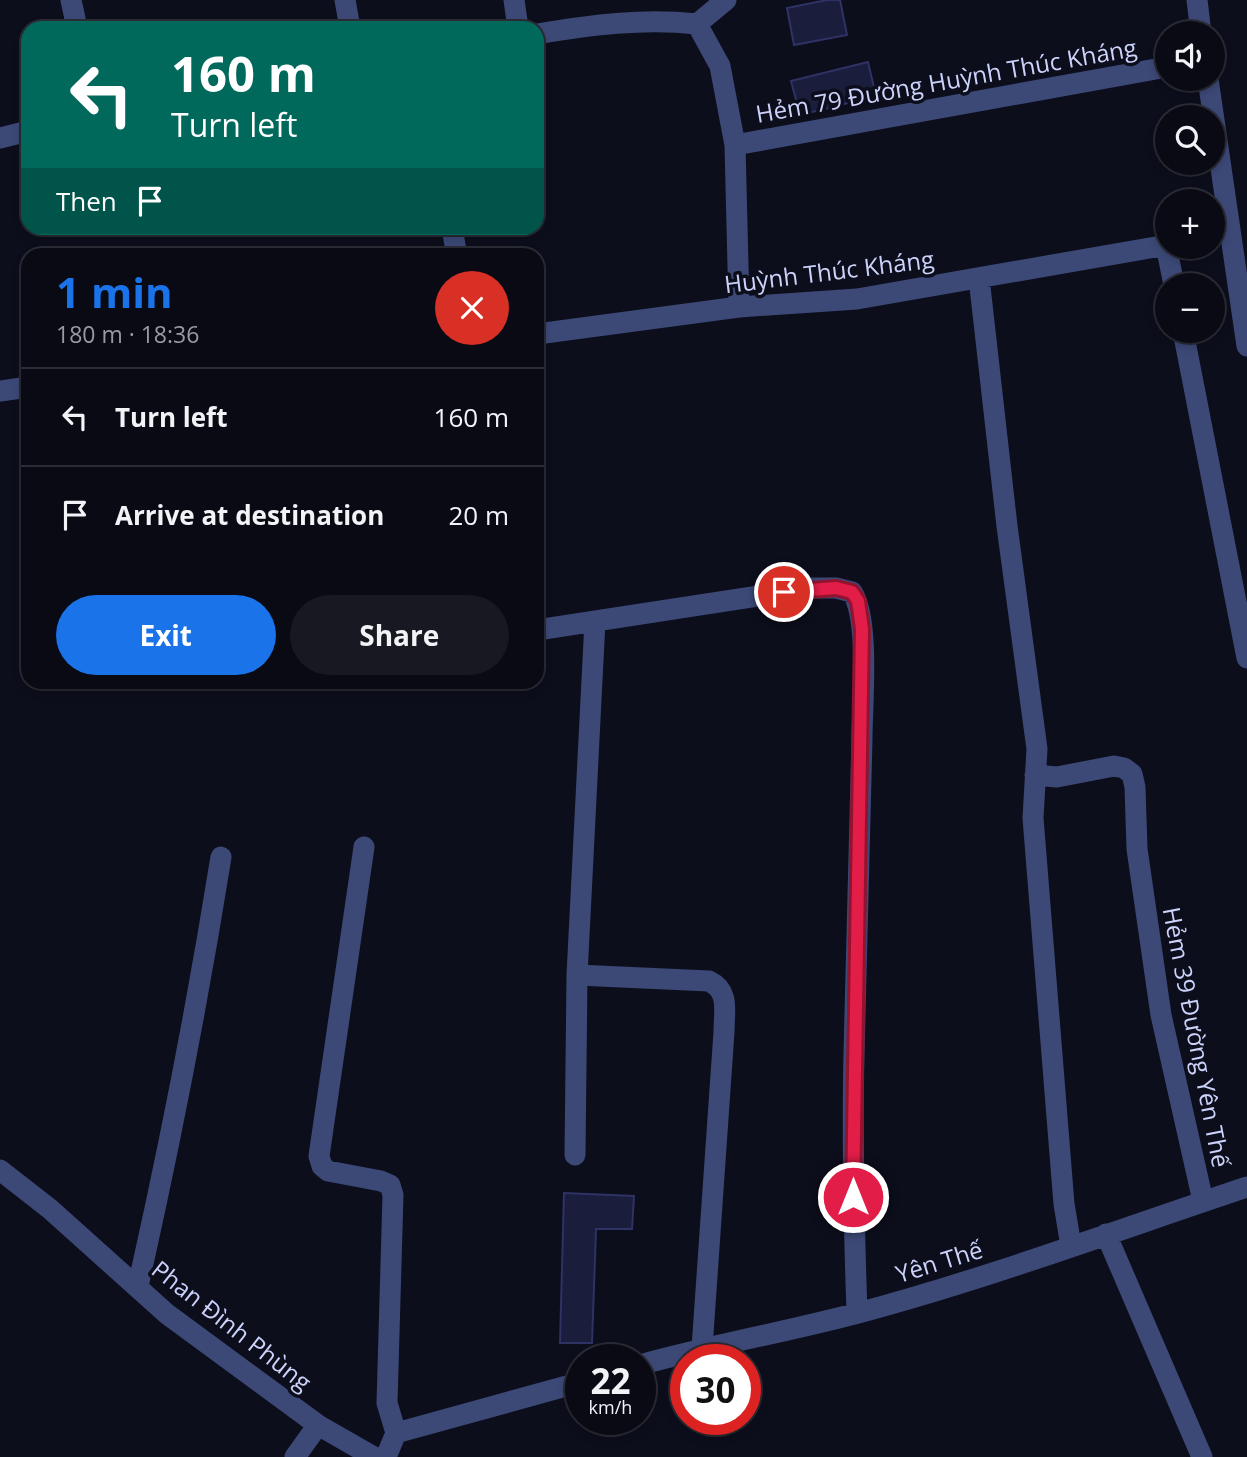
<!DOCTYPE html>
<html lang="en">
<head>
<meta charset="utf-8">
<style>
  :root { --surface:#0a0a15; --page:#181822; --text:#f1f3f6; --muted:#999aa0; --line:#2a2b34; --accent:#1a73e8 }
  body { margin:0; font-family:"Open Sans",sans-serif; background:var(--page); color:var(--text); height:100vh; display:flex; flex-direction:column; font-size:26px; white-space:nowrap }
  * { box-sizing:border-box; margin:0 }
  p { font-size:23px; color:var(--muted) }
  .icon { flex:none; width:38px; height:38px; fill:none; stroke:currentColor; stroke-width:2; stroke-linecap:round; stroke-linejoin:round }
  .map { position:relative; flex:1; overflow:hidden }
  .details { position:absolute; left:21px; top:248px; width:523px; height:441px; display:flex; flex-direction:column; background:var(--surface); border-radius:21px; box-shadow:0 4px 10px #0003,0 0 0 2px var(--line) }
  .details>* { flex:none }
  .hud { position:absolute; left:21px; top:21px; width:523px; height:214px; border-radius:21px; box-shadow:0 4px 10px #0003,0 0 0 2px var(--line); background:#00695c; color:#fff; overflow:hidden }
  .tools { position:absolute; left:1155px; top:21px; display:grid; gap:14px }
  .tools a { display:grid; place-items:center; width:70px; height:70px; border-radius:50%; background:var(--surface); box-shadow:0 4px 10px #0003,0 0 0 2px var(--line); font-size:35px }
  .speed { position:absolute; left:565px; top:1344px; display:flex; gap:14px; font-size:35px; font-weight:700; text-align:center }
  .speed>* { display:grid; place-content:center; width:91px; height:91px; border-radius:50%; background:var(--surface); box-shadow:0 4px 10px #0003,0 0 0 2px var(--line); line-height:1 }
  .speed small { font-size:18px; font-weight:400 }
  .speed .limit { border:10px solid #d22; background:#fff; color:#111 }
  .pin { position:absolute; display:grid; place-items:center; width:60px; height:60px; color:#fff; margin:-30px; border:4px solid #fff; border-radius:50%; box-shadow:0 2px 7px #0007 }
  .me { position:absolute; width:77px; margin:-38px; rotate:0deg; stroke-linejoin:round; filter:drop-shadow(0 0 5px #0008) }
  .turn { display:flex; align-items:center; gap:24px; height:147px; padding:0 35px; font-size:32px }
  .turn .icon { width:91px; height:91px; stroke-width:2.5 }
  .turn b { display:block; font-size:49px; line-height:60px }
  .then { display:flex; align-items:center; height:66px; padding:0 35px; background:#0003; gap:14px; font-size:26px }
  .round { display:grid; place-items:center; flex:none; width:74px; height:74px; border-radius:37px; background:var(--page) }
  .head { display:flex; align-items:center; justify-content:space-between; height:119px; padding:0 35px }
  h1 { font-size:42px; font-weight:700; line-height:52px; color:var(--accent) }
  .button { display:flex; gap:14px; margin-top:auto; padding:14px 35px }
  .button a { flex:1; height:80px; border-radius:42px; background:var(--accent); color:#fff; font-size:28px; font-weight:700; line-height:80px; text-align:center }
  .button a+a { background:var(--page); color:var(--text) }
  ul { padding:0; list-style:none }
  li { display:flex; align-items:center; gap:21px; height:98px; padding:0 35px; border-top:2px solid var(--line) }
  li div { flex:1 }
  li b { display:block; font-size:26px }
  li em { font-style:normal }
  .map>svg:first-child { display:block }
  .building { fill:#1a1d3b; stroke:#2e3265; stroke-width:2 }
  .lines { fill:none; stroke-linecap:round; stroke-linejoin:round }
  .minor { stroke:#3c4977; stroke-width:21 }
  .route-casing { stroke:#92132f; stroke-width:18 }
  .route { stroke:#e11d48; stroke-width:12 }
  .labels { text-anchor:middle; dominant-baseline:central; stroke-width:7; stroke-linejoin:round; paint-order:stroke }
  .street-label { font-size:24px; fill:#ccd3fb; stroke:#0d0e1c }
</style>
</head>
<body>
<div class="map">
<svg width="1247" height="1457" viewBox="0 0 1247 1457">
  <rect width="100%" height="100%" fill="#0d0e1c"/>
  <path class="building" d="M827,0H840L847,35L794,45L787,8Z
    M868,62L876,96L800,115L791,81Z
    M564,1193L634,1196L632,1229H596L592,1343H560Z"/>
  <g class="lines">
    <path class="minor" d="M71,0L77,28
      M345,0L350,28
      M514,0L518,28
      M1197,0L1201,33
      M697,24L726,0
      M537,34C591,25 642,18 697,24L720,66L735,145L739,307
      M1208,79L1247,346
      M0,138L28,131
      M735,145L1167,67
      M452,228L457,256
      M1166,245L1174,285
      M979,278L1007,526L1037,749L1033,818L1064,1204L1071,1246
      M1183,331L1247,658
      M537,334L739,307L857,299L1167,245
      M0,391L28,387
      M537,630L811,588H836L852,592C870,619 862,705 862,739C860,844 856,948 854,1053C852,1140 854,1226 857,1313
      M1035,775L1057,777L1114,766L1124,768L1132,774L1135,787L1137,849L1161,1015L1203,1201
      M364,847L319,1156L322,1166L328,1171L381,1181L390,1185L393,1195L387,1403L396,1433L386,1457
      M577,975L709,981C730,991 724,1011 724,1032L702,1348
      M575,1155L577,975L595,621
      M0,1170L50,1209L167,1314L318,1425L374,1457
      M1106,1234L1202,1457
      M138,1286C170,1144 198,1001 221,857
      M640,1365C712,1345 786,1332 858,1313C989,1278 1118,1230 1247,1187
      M396,1433L581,1382
      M295,1457L318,1425"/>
  </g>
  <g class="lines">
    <defs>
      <path id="route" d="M784,592L836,588L852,592L858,601L862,629L853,1197"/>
    </defs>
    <use href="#route" class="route-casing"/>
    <use href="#route" class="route"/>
  </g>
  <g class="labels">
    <g class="street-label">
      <text transform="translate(946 80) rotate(-10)">Hẻm 79 Đường Huỳnh Thúc Kháng</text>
      <text transform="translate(829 271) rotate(-7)">Huỳnh Thúc Kháng</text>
      <text transform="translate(1197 1037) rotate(79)">Hẻm 39 Đường Yên Thế</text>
      <text transform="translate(939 1261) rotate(-17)">Yên Thế</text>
      <text transform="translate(232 1325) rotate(38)">Phan Đình Phùng</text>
    </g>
  </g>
</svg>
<div class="tools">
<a><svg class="icon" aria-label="sound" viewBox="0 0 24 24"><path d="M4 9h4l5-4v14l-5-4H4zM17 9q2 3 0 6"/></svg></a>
<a><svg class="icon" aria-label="search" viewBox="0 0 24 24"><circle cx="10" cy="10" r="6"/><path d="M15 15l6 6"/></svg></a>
<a>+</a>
<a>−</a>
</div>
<div class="speed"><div>22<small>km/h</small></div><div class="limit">30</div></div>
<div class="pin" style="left:784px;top:592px;background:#d93025"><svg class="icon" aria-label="arrive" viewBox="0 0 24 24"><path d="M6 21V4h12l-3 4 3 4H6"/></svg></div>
<svg class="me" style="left:853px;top:1197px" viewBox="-20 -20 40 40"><circle r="17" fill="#e11d48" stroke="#fff" stroke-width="3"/><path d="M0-11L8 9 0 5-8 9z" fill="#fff"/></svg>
<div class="hud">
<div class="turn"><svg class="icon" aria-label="left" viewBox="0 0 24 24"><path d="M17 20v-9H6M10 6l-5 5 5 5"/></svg><div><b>160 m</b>Turn left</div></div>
<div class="then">Then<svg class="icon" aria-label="arrive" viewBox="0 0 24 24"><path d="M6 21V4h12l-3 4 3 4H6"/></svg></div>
</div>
<section class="details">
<div class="head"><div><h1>1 min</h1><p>180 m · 18:36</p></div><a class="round" style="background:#d93025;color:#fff"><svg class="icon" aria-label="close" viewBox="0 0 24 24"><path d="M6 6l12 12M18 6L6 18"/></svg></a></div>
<ul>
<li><svg class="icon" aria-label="left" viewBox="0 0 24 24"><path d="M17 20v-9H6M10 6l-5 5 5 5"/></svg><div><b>Turn left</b></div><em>160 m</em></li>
<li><svg class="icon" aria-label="arrive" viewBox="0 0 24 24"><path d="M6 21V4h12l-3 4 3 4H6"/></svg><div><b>Arrive at destination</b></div><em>20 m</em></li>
</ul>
<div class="button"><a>Exit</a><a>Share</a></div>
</section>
</div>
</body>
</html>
